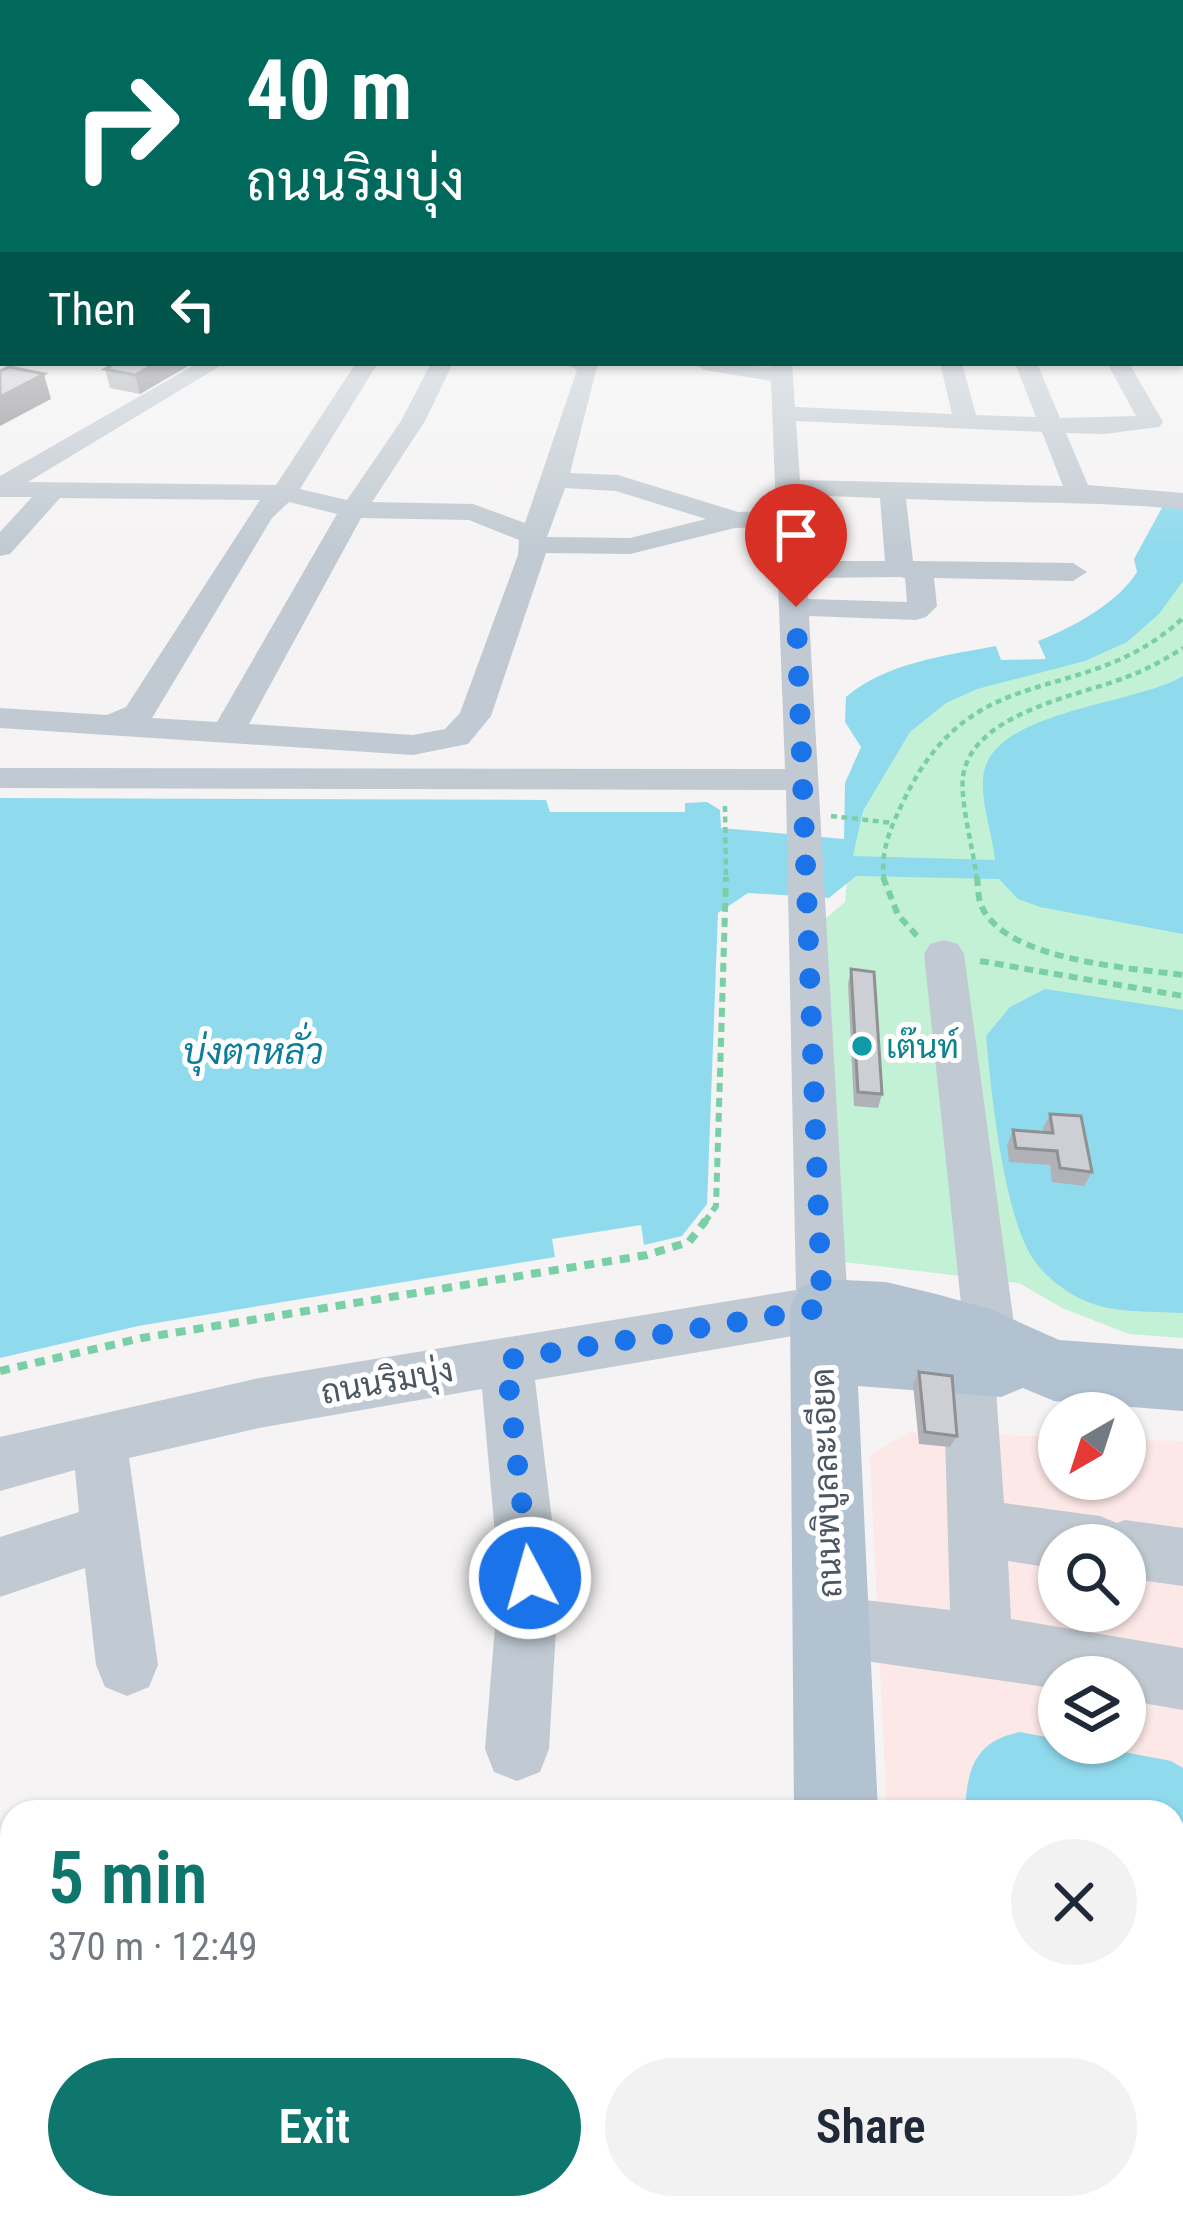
<!DOCTYPE html>
<html lang="en">
<head>
<meta charset="utf-8">
<style>
  :root { --surface:#fff; --page:#f2f2f3; --text:#1f2937; --muted:#747a83; --accent:#0f766e }
  body { margin:0; font-family:"Roboto Condensed",Sarabun,sans-serif; background:var(--page); color:var(--text); height:100vh; display:flex; flex-direction:column; font-size:45px; white-space:nowrap }
  * { box-sizing:border-box; margin:0 }
  p { font-size:39px; color:var(--muted) }
  .icon { flex:none; width:66px; height:66px; fill:none; stroke:currentColor; stroke-width:2; stroke-linecap:round; stroke-linejoin:round }
  .map { position:relative; flex:1; overflow:hidden }
  .side { position:absolute; left:0px; top:1800px; width:1185px; height:420px; display:flex; flex-direction:column; background:var(--surface); border-radius:36px 36px 0 0; box-shadow:0 3px 9px #0004 }
  .side>* { flex:none }
  .hud { position:absolute; left:0px; top:0px; width:1185px; height:366px; box-shadow:0 3px 9px #0004; background:#00695c; color:#fff; overflow:hidden }
  .needle { width:78px; rotate:219deg }
  .tools { position:absolute; left:1038px; top:1392px; display:grid; gap:24px }
  .tools a { display:grid; place-items:center; width:108px; height:108px; border-radius:50%; background:var(--surface); box-shadow:0 3px 9px #0004; font-size:60px }
  .pin { position:absolute; display:grid; place-items:center; width:102px; height:102px; color:#fff; margin:-123px -51px; border-radius:50% 50% 50% 0; rotate:-45deg; box-shadow:0 0 12px #0007 }
  .pin .icon { rotate:45deg }
  .me { position:absolute; width:132px; margin:-66px; rotate:354deg; stroke-linejoin:round; filter:drop-shadow(0 0 9px #0008) }
  .turn { display:flex; align-items:center; gap:42px; height:252px; padding:0 48px; font-size:54px }
  .turn .icon { width:156px; height:156px; stroke-width:2.5 }
  .turn b { display:block; font-size:84px; line-height:102px }
  .then { display:flex; align-items:center; height:114px; padding:0 48px; background:#0003; gap:24px; font-size:45px }
  .round { display:grid; place-items:center; flex:none; width:126px; height:126px; border-radius:63px; background:var(--page) }
  .head { display:flex; align-items:center; justify-content:space-between; height:204px; padding:0 48px }
  h1 { font-size:72px; font-weight:600; line-height:90px; color:var(--accent) }
  .button { display:flex; gap:24px; margin-top:auto; padding:24px 48px }
  .button a { flex:1; height:138px; border-radius:72px; background:var(--accent); color:#fff; font-size:48px; font-weight:600; line-height:138px; text-align:center }
  .button a+a { background:var(--page); color:var(--text) }
  .map>svg:first-child { display:block }
  .medical { fill:#fce8e6; fill-rule:evenodd }
  .green { fill:#c3f1d5 }
  .water { fill:#90daee }
  .lines { fill:none; stroke-linecap:round; stroke-linejoin:round }
  .path-far2 { stroke:#7ad0a6; stroke-width:4.5; stroke-dasharray:6 4.5; stroke-linecap:butt }
  .path-far1 { stroke:#7ad0a6; stroke-width:6; stroke-dasharray:9 6; stroke-linecap:butt }
  .path { stroke:#7ad0a6; stroke-width:8; stroke-dasharray:10 8; stroke-linecap:butt }
  .minor { fill:#c1cad2; fill-rule:evenodd }
  .major { fill:#b3c2d1; fill-rule:evenodd }
  .wall { fill:#b0b2b7 }
  .shaded-wall { fill:#909195 }
  .building { fill:#cdcfd5; stroke:#909195; stroke-width:3 }
  .route { stroke:#1a73e8; stroke-width:21; stroke-dasharray:0 37.8 }
  .culture-dot { fill:#0f9aa8; stroke:#fff; stroke-width:4.5 }
  .labels { text-anchor:middle; dominant-baseline:central; stroke-width:10; stroke-linejoin:round; paint-order:stroke }
  .culture-label { font-size:33px; fill:#0d838f; stroke:#fff; text-anchor:start }
  .street-label { font-size:33px; fill:#4a5661; stroke:#fff }
  .water-label { font-size:36px; font-style:italic; fill:#0c7c9b; stroke:#fff }
</style>
</head>
<body>
<div class="map">
<svg width="1183" height="2220" viewBox="0 0 1183 2220">
  <rect width="100%" height="100%" fill="#f5f3f3"/>
  <path class="medical" d="M909,1432L1059,1437V1479H1125V1440L1183,1441V2220H906L905,2208H1173V1812H887L870,1455ZM1059,1545H1125V1611H1059ZM1059,1677H1125V1743H1059Z"/>
  <path class="green" d="M1183,569V1338L1129,1334L1062,1308L1019,1283L844,1262L824,920L845,902L853,824L900,732L972,683L1069,661Z"/>
  <path class="water" d="M1164,504H1183V581L1159,614L1127,642L1085,661L977,689L946,703L910,732L863,811L853,856L995,860C993,834 977,793 985,768C1002,710 1137,704 1183,676V934L1040,907L1018,899L999,879L856,876L829,898L748,893L718,913L707,1204L682,1236L644,1245L641,1225L552,1239L555,1257L138,1326L0,1358V798L546,800L550,812H685V803L707,802L720,810L721,828L844,839L845,783L861,747L845,722L846,697C885,663 947,655 996,646L1001,660L1046,659L1038,641C1072,628 1118,603 1137,572L1134,559Z
    M1045,989L1183,1010V1313C1150,1311 1111,1314 1081,1299C1064,1291 1042,1274 1032,1257C1003,1211 991,1091 986,1036L1010,1007Z
    M1020,1732L1171,1761L1183,1768V1912L1173,1911V1812H965C967,1768 975,1741 1020,1732Z"/>
  <g class="lines">
    <path class="path-far2" d="M725,806L726,880
      M831,816L893,823
      M884,880C880,850 891,827 904,800C974,653 1082,711 1183,618
      M977,880C974,852 960,803 963,777C971,714 1077,696 1124,678C1146,670 1164,660 1183,648"/>
    <path class="path-far1" d="M883,877L898,915L918,937
      M977,877C978,885 978,898 981,905C1004,961 1132,968 1183,975
      M980,961L1183,996
      M704,1223L716,1206L726,877"/>
    <path class="path" d="M0,1371L142,1338L647,1255L689,1242L706,1220"/>
    <path class="minor" d="M198,363H225L28,482L276,485L356,363H378L300,489L347,500L401,421L431,363H453L425,421L372,502L473,504L525,523L577,370L565,363H598L570,473L618,475L738,512L776,511L771,381L704,370L693,363L770,367V363H792L795,407L952,414L940,363H962L976,415L1036,417L1015,363H1037L1060,418L1136,416L1107,363H1129L1163,422L1159,427L1104,434L1066,433L1088,485L1183,493V509C1090,501 999,503 906,499L913,561L1073,563L1087,572L1073,581L934,578L937,606L926,617L916,620L809,616L848,1308L840,1324L822,1331L535,1380L559,1578L549,1749L540,1772L517,1781L494,1772L485,1749L499,1578L482,1389L259,1428L129,1458L158,1665L149,1687L127,1696L105,1687L96,1665L85,1568L0,1597V1537L79,1512L75,1470L0,1491V1437L259,1378L796,1290L786,790L0,788V768L785,769L776,527L735,528L630,554L546,553L491,716L468,744L413,755L0,728V708L107,715L126,707L260,500L60,498L10,554L0,556V532L32,497H0V476ZM796,421L1042,432L1063,486L800,480ZM565,488L616,491L706,519L630,538L547,537ZM801,495L880,498L885,561H806ZM289,502L337,514L217,722L152,718L272,518ZM361,518L469,520L519,540L518,555L460,713L445,729L413,735L249,724ZM900,577L905,578L907,602L808,599L807,578Z
      M944,940L958,944L964,954L1016,1339L1008,1356L994,1361L1004,1503L1100,1516L1117,1523L1125,1520L1183,1528V1586L1125,1578V1545H1059V1569L1008,1561L1011,1619L1183,1648V1710L1125,1700V1677H1059V1689L831,1656L809,1648L801,1626L809,1604L831,1596L950,1610L943,1364L950,1347L965,1341L924,954L930,944Z
      M715,2208H832L837,2220H720Z"/>
    <path class="major" d="M822,1279L886,1282L936,1294L990,1309L1059,1340L1183,1349V1411L1054,1401L1023,1388L1001,1397L858,1386L878,1812H794L790,1308L799,1288Z
      M797,2208H897V2220H797Z"/>
  </g>
  <path class="wall" d="M193,363L140,394L110,388L105,369Z
    M851,969L882,1094L878,1108L854,1106L848,984Z
    M1050,1114L1092,1172L1084,1186L1052,1182L1050,1165L1009,1162L1007,1145L1013,1130L1044,1132L1043,1128Z
    M919,1372L957,1436L950,1447L919,1444L913,1384Z"/>
  <path class="shaded-wall" d="M156,363H193L140,394L135,375Z
    M44,374L51,399L0,426V397Z"/>
  <path class="building" d="M116,363H156L135,375L105,369Z
    M9,367L44,374L0,397V371Z
    M851,969L874,972L882,1094L858,1092Z
    M1050,1114L1081,1116L1092,1172L1060,1168L1057,1151L1016,1148L1013,1130L1053,1133Z
    M919,1372L952,1376L957,1436L925,1432Z"/>
  <linearGradient id="sky" x2="0" y2="1"><stop stop-color="#85c3ea"/><stop offset="0.43" stop-color="#fafafa"/><stop offset="1" stop-color="#fafafa" stop-opacity="0"/></linearGradient>
  <rect width="1183" height="548" fill="url(#sky)"/>
  <g class="lines">
    <path class="route" d="M530,1578L506,1360L822,1308L796,607"/>
  </g>
  <circle class="culture-dot" cx="862" cy="1046" r="12"/>
  <g class="labels">
    <g class="culture-label">
      <text x="886" y="1046">เต๊นท์</text>
    </g>
    <g class="street-label">
      <text transform="translate(387 1381) rotate(-10)">ถนนริมบุ่ง</text>
      <text transform="translate(826 1483) rotate(-92)">ถนนพิบูลละเอียด</text>
    </g>
    <g class="water-label">
      <text x="253" y="1052">บุ่งตาหลั่ว</text>
    </g>
  </g>
</svg>
<div class="tools">
<a><svg class="needle" viewBox="-14 -14 28 28"><path d="M0-13l5 13h-10z" fill="#e53935"/><path d="M0 13l5-13h-10z" fill="#747a83"/></svg></a>
<a><svg class="icon" aria-label="search" viewBox="0 0 24 24"><circle cx="10" cy="10" r="6"/><path d="M15 15l6 6"/></svg></a>
<a><svg class="icon" aria-label="layers" viewBox="0 0 24 24"><path d="M12 4l9 5-9 5-9-5zM3 14l9 5 9-5"/></svg></a>
</div>
<div class="pin" style="left:796px;top:607px;background:#d93025"><svg class="icon" aria-label="arrive" viewBox="0 0 24 24"><path d="M6 21V4h12l-3 4 3 4H6"/></svg></div>
<svg class="me" style="left:530px;top:1578px" viewBox="-20 -20 40 40"><circle r="17" fill="#1a73e8" stroke="#fff" stroke-width="3"/><path d="M0-11L8 9 0 5-8 9z" fill="#fff"/></svg>
<div class="hud">
<div class="turn"><svg class="icon" aria-label="right" viewBox="0 0 24 24"><path d="M7 20v-9h11M14 6l5 5-5 5"/></svg><div><b>40 m</b>ถนนริมบุ่ง</div></div>
<div class="then">Then<svg class="icon" aria-label="left" viewBox="0 0 24 24"><path d="M17 20v-9H6M10 6l-5 5 5 5"/></svg></div>
</div>
<section class="side">
<div class="head"><div><h1>5 min</h1><p>370 m · 12:49</p></div><a class="round"><svg class="icon" aria-label="close" viewBox="0 0 24 24"><path d="M6 6l12 12M18 6L6 18"/></svg></a></div>
<div class="button"><a>Exit</a><a>Share</a></div>
</section>
</div>
</body>
</html>
